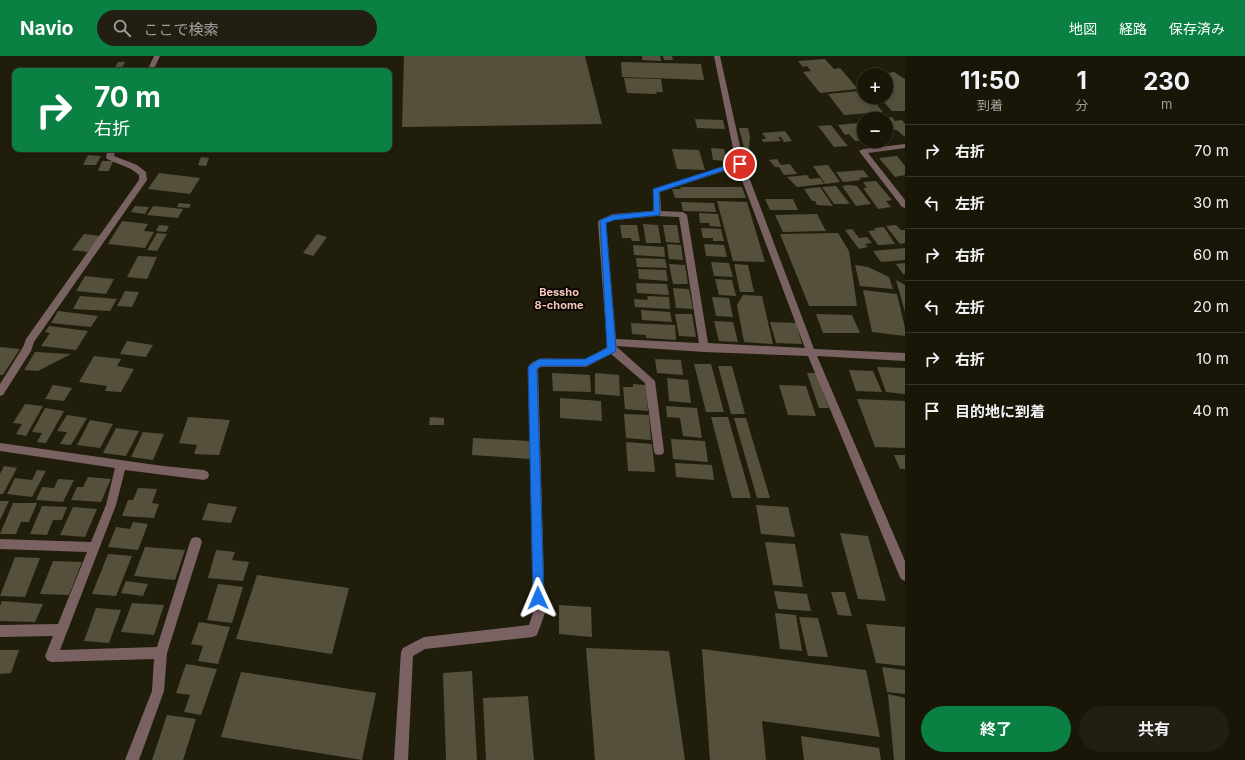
<!DOCTYPE html>
<html lang="ja">
<head>
<meta charset="utf-8">
<style>
  :root { --surface:#191608; --page:#221f12; --text:#f1f3f6; --muted:#9f9f9c; --line:#373529; --accent:#0b8043 }
  body { margin:0; font-family:Inter,"Noto Sans JP",sans-serif; background:var(--page); color:var(--text); height:100vh; display:flex; flex-direction:column; font-size:15px; white-space:nowrap }
  * { box-sizing:border-box; margin:0 }
  p { font-size:13px; color:var(--muted) }
  .icon { flex:none; width:22px; height:22px; fill:none; stroke:currentColor; stroke-width:2; stroke-linecap:round; stroke-linejoin:round }
  .map { position:relative; flex:1; overflow:hidden }
  .sheet { display:flex; flex-direction:column; background:var(--surface); width:340px }
  .sheet>* { flex:none }
  .top-card { position:absolute; left:12px; top:12px; width:380px; height:84px; border-radius:8px; box-shadow:0 2px 6px #0003,0 0 0 1px var(--line); background:#0b8043; color:#fff; overflow:hidden }
  .tools { position:absolute; left:857px; top:12px; display:grid; gap:8px }
  .tools a { display:grid; place-items:center; width:36px; height:36px; border-radius:50%; background:var(--surface); box-shadow:0 2px 6px #0003,0 0 0 1px var(--line); font-size:20px }
  .pin { position:absolute; display:grid; place-items:center; width:34px; height:34px; color:#fff; margin:-17px; border:2px solid #fff; border-radius:50%; box-shadow:0 1px 4px #0007 }
  .me { position:absolute; width:44px; margin:-22px; rotate:359deg; stroke-linejoin:round; filter:drop-shadow(0 0 3px #0008) }
  .turn { display:flex; align-items:center; gap:14px; height:84px; padding:0 16px; font-size:18px }
  .turn .icon { width:52px; height:52px; stroke-width:2.5 }
  .turn b { display:block; font-size:28px; line-height:34px }
  .eta { display:flex; justify-content:space-evenly; align-items:center; height:68px; text-align:center }
  .eta b { font-size:24px; font-weight:700; line-height:28px }
  .primary-button { display:flex; gap:8px; margin-top:auto; padding:8px 16px }
  .primary-button a { flex:1; height:46px; border-radius:24px; background:var(--accent); color:#fff; font-size:16px; font-weight:700; line-height:46px; text-align:center }
  .primary-button a+a { background:var(--page); color:var(--text) }
  ul { padding:0; list-style:none }
  li { display:flex; align-items:center; gap:12px; height:52px; padding:0 16px; border-top:1px solid var(--line) }
  li div { flex:1 }
  li b { display:block; font-size:15px }
  li em { font-style:normal }
  header { display:flex; align-items:center; gap:24px; box-sizing:border-box; height:56px; padding:0 20px; background:var(--accent); color:#fff }
  header strong { font-size:19px }
  nav { display:flex; gap:22px; margin-inline-start:auto; font-size:14px }
  .search { width:280px; height:36px; background:var(--page); display:flex; align-items:center; gap:10px; box-sizing:border-box; padding:0 14px; border-radius:22px; color:var(--muted); font-size:15px }
  main { display:flex; flex:1; min-height:0 }
  .map>svg:first-child { display:block }
  .building { fill:#54503c }
  .lines { fill:none; stroke-linecap:round; stroke-linejoin:round }
  .street { fill:#7a6263; fill-rule:evenodd }
  .route { fill:#1a73e8; stroke:#114b97 }
  .labels { text-anchor:middle; dominant-baseline:central; stroke-width:4; stroke-linejoin:round; paint-order:stroke }
  .neighbourhood-label { font-size:11px; font-weight:bold; fill:#f9c6bb; stroke:#090803 }
</style>
</head>
<body>
<header>
<strong>Navio</strong>
<div class="search"><svg class="icon" aria-label="search" viewBox="0 0 24 24"><circle cx="10" cy="10" r="6"/><path d="M15 15l6 6"/></svg>ここで検索</div>
<nav><a>地図</a><a>経路</a><a>保存済み</a></nav>
</header>
<main>
<div class="map">
<svg width="905" height="704" viewBox="0 0 905 704">
  <rect width="100%" height="100%" fill="#211d0b"/>
  <path class="building" d="M404,0H585L602,68L402,71Z
    M642,0H660L661,5L642,4Z
    M663,0H672L673,4H664Z
    M825,3L834,13L840,12L858,33L820,37L803,16L811,15L807,10L803,11L798,5Z
    M118,6H125L120,15H113Z
    M621,6L701,8L704,24L622,21Z
    M894,16L905,23V55H892L879,41H886V19L881,18Z
    M624,22L661,23L663,36H656L657,38L627,37Z
    M859,35L867,45L873,44L883,56L844,59L828,38Z
    M892,61L895,65L902,64L905,68V81L897,74H891L886,68V62Z
    M695,63L723,64L725,73L697,72Z
    M858,67L864,75V85H855L849,78L845,79L838,69Z
    M831,69L842,83L848,90L834,91L818,70Z
    M739,72H748L750,81L749,91L750,96H745Z
    M785,75L792,85L784,86L781,81H778L781,85L763,86L762,83H766L762,77Z
    M711,92L724,93L727,105L713,104Z
    M672,93L699,94L705,114L677,113Z
    M88,99L101,100L96,109H83Z
    M897,100L905,110V119L895,121L879,102Z
    M201,101L209,102L206,110L198,109Z
    M777,103L781,109L790,108L797,118L784,119L779,111H775L769,104Z
    M102,105H113L109,115H98Z
    M828,109L840,126L825,128L813,110Z
    M863,114L869,121L859,122L861,124L843,126L836,116Z
    M159,117L200,122L190,138L148,133Z
    M807,119L810,123L820,122L824,128L797,131L787,121Z
    M876,125L892,144L886,145L891,151L878,153L863,132H867L863,126Z
    M849,129L857,130L871,148L856,150L842,130Z
    M836,130L850,148H834L822,131Z
    M680,131H742L746,142H675L672,133H681Z
    M820,131L833,150L817,149L815,145H812L804,133Z
    M765,143H793L798,154H770Z
    M717,145L747,146L765,206L733,205Z
    M681,146L714,147L716,156L683,155Z
    M179,147L191,148L189,152L177,151Z
    M135,150L149,151L145,158L131,156Z
    M153,150L183,153L178,162L147,159Z
    M699,157L718,158L721,171L710,170L709,167H700Z
    M817,158L826,175L783,176L775,159Z
    M122,165L148,168L144,175L154,176L145,192L108,188Z
    M643,168L658,169L661,187H646Z
    M159,169L169,170L166,176L156,175Z
    M620,169H637L640,185H632L631,182H622Z
    M663,169H677L680,187L666,186Z
    M896,169L901,174H905V187L900,188L886,170Z
    M884,171L895,188L878,189L868,175L876,174L874,172Z
    M701,172L721,173L724,185H713V182H703Z
    M852,173L859,182L867,181L872,187L865,188L868,191L859,193L845,174Z
    M157,177L167,178L157,195L147,194Z
    M838,177L849,195L857,250H809L780,178Z
    M84,178L100,180L88,196L72,194Z
    M317,178L327,181L313,200L303,197Z
    M667,188L681,189L683,204L669,203Z
    M704,188L724,189L727,201L706,200Z
    M633,189L664,191L665,201L634,199Z
    M905,192V204L881,206L873,195Z
    M138,200L157,201L147,223L127,221Z
    M636,202L665,203L667,212L637,211Z
    M711,206L729,207L733,221L714,220Z
    M905,207V218H903L896,208Z
    M669,208L685,209L688,228H673Z
    M734,208L748,209L754,236H740Z
    M855,209L868,211L889,221L893,233L860,230Z
    M638,213L666,214L668,225L639,223Z
    M85,220L114,223L106,238L76,235Z
    M715,223L732,224L736,240L719,239Z
    M896,224L905,229V256Z
    M636,227L667,228L669,239L637,237Z
    M673,232L689,233L693,253L676,252Z
    M863,234L897,238L905,272V280L872,276Z
    M125,235L139,236L132,251L117,250Z
    M743,239L762,240L773,288L744,286L737,249Z
    M80,240L117,243L110,255L73,253Z
    M647,240L669,241L670,253L635,251L634,243L648,244Z
    M712,241L729,242L733,261L716,260Z
    M641,254L670,256L672,266L642,264Z
    M58,255L98,260L91,271L51,267Z
    M675,258H692L696,281L679,280Z
    M816,258L852,259L860,277H823Z
    M714,265L733,266L738,286L719,285Z
    M770,266L796,267L802,288L776,287Z
    M631,267L675,269L676,284L646,282V279L632,278Z
    M49,270L88,275L76,294L41,290L50,277L45,276Z
    M127,285L153,289L146,301L120,298Z
    M0,291L20,293L3,319H0Z
    M35,296L71,298L38,315L24,314Z
    M94,300L121,303L117,310L134,313L121,336L105,335L107,330L79,326Z
    M655,303L681,304L683,319L657,317Z
    M694,308H711L724,356H706Z
    M718,310H732L745,358H731Z
    M877,311L905,312V338L886,336Z
    M849,314L873,315L882,336L856,335Z
    M552,317L590,319L591,336L553,335Z
    M595,317L619,319L620,340L595,338Z
    M807,317H816L829,352H819Z
    M667,322L688,324L691,347L669,345Z
    M633,328L646,329L648,355L625,353L623,331H633Z
    M53,329L72,332L64,345L45,343Z
    M779,329L806,330L816,360L788,359Z
    M560,342L601,345L602,365L560,362Z
    M857,343L905,345V392L875,391Z
    M25,348L43,350L26,380L16,378L22,368L13,367Z
    M666,350L697,352L702,382L683,380L680,362L667,361Z
    M45,352L64,355L46,387L37,386L42,377L32,376Z
    M624,358L649,359L651,384L626,382Z
    M67,359L87,362L71,389L60,388L67,376L57,375Z
    M188,361L230,364L219,399L194,398L197,389L179,387Z
    M430,361L444,362V369H429Z
    M711,361H728L751,442H732Z
    M734,362H746L770,442H757Z
    M90,364L113,368L100,392L77,389Z
    M116,372L139,375L126,400L103,397Z
    M143,376L164,378L153,404L131,401Z
    M473,382L530,385V403L472,399Z
    M671,383L705,385L708,406L673,403Z
    M626,386L652,388L655,416L628,415Z
    M894,399H905V413H900Z
    M675,407L712,409L714,424L676,421Z
    M4,410L17,412L3,438H0V418Z
    M37,414L46,415L32,441L7,438L15,422L32,424Z
    M88,421L111,423L101,446L71,444L77,431H83Z
    M58,423L74,424L63,446L36,444L42,431L54,432Z
    M138,432L157,433L152,447L159,448L154,462L122,460L128,444H133Z
    M0,445H9L0,464Z
    M13,447H37L29,466H21L16,478H0Z
    M208,447L237,451L231,467L202,464Z
    M756,449L788,451L795,481L761,478Z
    M42,450L67,451L62,464H53L47,479L30,478Z
    M73,451L97,453L85,481L60,479Z
    M133,466L148,468L138,494L108,491L116,471L130,473Z
    M840,477L868,480L886,545L858,543Z
    M765,486L795,488L803,531L773,529Z
    M145,491L185,494L175,524L134,520Z
    M216,494L235,496L232,504L249,506L243,525L208,522Z
    M108,498L132,500L116,540L92,538Z
    M15,501L40,502L25,541L0,540Z
    M53,505L82,506L69,539L40,538Z
    M257,519L349,532L332,598L236,583Z
    M126,525L148,528L143,540L121,537Z
    M218,528L243,531L232,567L207,564Z
    M774,535L807,538L811,555L778,553Z
    M831,536H845L852,560L838,559Z
    M2,545L43,548L35,566L0,565V550Z
    M132,547L164,549L154,579L121,576Z
    M559,549L591,551L592,581L559,578Z
    M96,552L121,554L109,587L84,585Z
    M775,557L796,559L802,595L780,593Z
    M799,561L818,562L828,601L808,600Z
    M199,566L230,571L218,608L198,605L203,590L191,588Z
    M866,568L905,571V610L876,607Z
    M586,592L669,595L685,704H595Z
    M702,593L866,614L880,681L762,665L766,704H710Z
    M0,594H19L11,617L0,618Z
    M186,608L217,613L201,659L184,656L190,639L176,637Z
    M882,611L905,614V638L887,636Z
    M472,615L477,704H446L443,617Z
    M241,616L376,637L362,704L221,681Z
    M888,638L905,642V704H894Z
    M528,640L534,704H486L483,642Z
    M167,659L196,663L183,704H152Z
    M801,680L879,692L881,704H804Z"/>
  <g class="lines">
    <path class="street" d="M154,0H160L153,15H147Z
      M714,0H720L744,108L814,293L905,297V305L817,300L905,505V525L901,523L899,519L808,300L704,296L616,290L655,325L664,395L663,398L659,399L655,398L654,395L645,327L611,298L586,311H541L538,313L545,557L537,579L533,581L425,593L413,600L408,704H394L401,596L403,592L424,581L529,569L533,557L528,311C537,295 570,307 585,303C592,301 600,295 607,291L598,166L599,164L613,158L653,155V133L736,107ZM737,111L805,292L708,287L687,159L683,156L661,155L660,136ZM657,160L679,161L699,287L616,283L606,167L614,164Z
      M905,88V92L868,97L905,144V152L902,151L859,95L863,93Z
      M108,93H116L114,100L137,109L146,116L147,124L34,286L31,295L3,339L0,340V328L23,291L26,283L139,124V119L131,113L107,103L106,101Z
      M0,387L163,410L204,414L208,416L209,419L208,422L204,424L125,414L116,449L60,594L157,591L190,486L192,482L196,481L200,482L202,486L167,597L164,635L139,704H125L152,635L154,603L51,606L47,604L45,600L53,580L0,581V569L58,568L87,496L0,493V483L91,486L106,449L115,412L0,395Z"/>
  </g>
  <path class="route" d="M737,106L743,108L659,136L660,159L614,164L606,167L616,293L615,296L586,310H541L537,313L544,542L542,545L538,547L534,545L533,542L528,311L539,303H585L607,292L600,164L613,159L654,155L653,133Z"/>
  <g class="labels">
    <g class="neighbourhood-label">
      <text x="559" y="236">Bessho<tspan x="559" dy="13">8-chome</tspan></text>
    </g>
  </g>
</svg>
<div class="tools">
<a>+</a>
<a>−</a>
</div>
<div class="pin" style="left:740px;top:108px;background:#d93025"><svg class="icon" aria-label="arrive" viewBox="0 0 24 24"><path d="M6 21V4h12l-3 4 3 4H6"/></svg></div>
<svg class="me" style="left:538px;top:542px" viewBox="-20 -20 40 40"><path d="M0-17L14 15 0 8-14 15z" fill="#1a73e8" stroke="#fff" stroke-width="4"/></svg>
<div class="top-card">
<div class="turn"><svg class="icon" aria-label="right" viewBox="0 0 24 24"><path d="M7 20v-9h11M14 6l5 5-5 5"/></svg><div><b>70 m</b>右折</div></div>
</div>
</div>
<section class="sheet">
<div class="eta">
<div><b>11:50</b><p>到着</p></div>
<div><b>1</b><p>分</p></div>
<div><b>230</b><p>m</p></div>
</div>
<ul>
<li><svg class="icon" aria-label="right" viewBox="0 0 24 24"><path d="M7 20v-9h11M14 6l5 5-5 5"/></svg><div><b>右折</b></div><em>70 m</em></li>
<li><svg class="icon" aria-label="left" viewBox="0 0 24 24"><path d="M17 20v-9H6M10 6l-5 5 5 5"/></svg><div><b>左折</b></div><em>30 m</em></li>
<li><svg class="icon" aria-label="right" viewBox="0 0 24 24"><path d="M7 20v-9h11M14 6l5 5-5 5"/></svg><div><b>右折</b></div><em>60 m</em></li>
<li><svg class="icon" aria-label="left" viewBox="0 0 24 24"><path d="M17 20v-9H6M10 6l-5 5 5 5"/></svg><div><b>左折</b></div><em>20 m</em></li>
<li><svg class="icon" aria-label="right" viewBox="0 0 24 24"><path d="M7 20v-9h11M14 6l5 5-5 5"/></svg><div><b>右折</b></div><em>10 m</em></li>
<li><svg class="icon" aria-label="arrive" viewBox="0 0 24 24"><path d="M6 21V4h12l-3 4 3 4H6"/></svg><div><b>目的地に到着</b></div><em>40 m</em></li>
</ul>
<div class="primary-button"><a>終了</a><a>共有</a></div>
</section>
</main>
</body>
</html>
